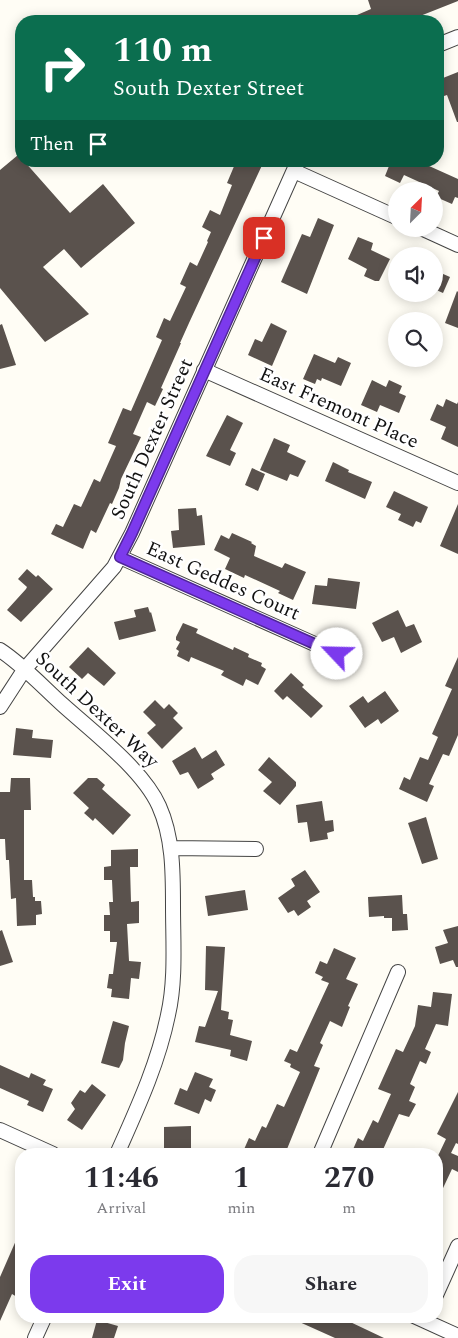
<!DOCTYPE html>
<html lang="en">
<head>
<meta charset="utf-8">
<style>
  :root { --surface:#fff; --page:#f7f7f7; --text:#2b2b33; --muted:#7c7c81; --accent:#7c3aed }
  body { margin:0; font-family:Spectral,serif; background:var(--page); color:var(--text); height:100vh; display:flex; flex-direction:column; font-size:19px; white-space:nowrap }
  * { box-sizing:border-box; margin:0 }
  p { font-size:16px; color:var(--muted) }
  .icon { flex:none; width:28px; height:28px; fill:none; stroke:currentColor; stroke-width:2; stroke-linecap:round; stroke-linejoin:round }
  .map { position:relative; flex:1; overflow:hidden }
  .drawer { position:absolute; left:15px; top:1148px; width:428px; height:175px; display:flex; flex-direction:column; background:var(--surface); border-radius:20px; box-shadow:0 2px 12px #0003 }
  .drawer>* { flex:none }
  .top-card { position:absolute; left:15px; top:15px; width:429px; height:152px; border-radius:20px; box-shadow:0 2px 12px #0003; background:#0b6e4f; color:#fff; overflow:hidden }
  .needle { width:32px; rotate:24deg }
  .tools { position:absolute; left:388px; top:182px; display:grid; gap:10px }
  .tools a { display:grid; place-items:center; width:55px; height:55px; border-radius:50%; background:var(--surface); box-shadow:0 2px 12px #0003; font-size:25px }
  .pin { position:absolute; display:grid; place-items:center; width:42px; height:42px; color:#fff; margin:-21px; border-radius:10px; box-shadow:0 2px 8px #0006 }
  .me { position:absolute; width:55px; margin:-28px; rotate:294deg; stroke-linejoin:round; filter:drop-shadow(0 0 4px #0008) }
  .turn { display:flex; align-items:center; gap:18px; height:105px; padding:0 15px; font-size:22px }
  .turn .icon { width:65px; height:65px; stroke-width:2.5 }
  .turn b { display:block; font-size:35px; line-height:42px }
  .then { display:flex; align-items:center; height:48px; padding:0 15px; background:#0003; gap:10px; font-size:19px }
  .eta { display:flex; justify-content:space-evenly; align-items:center; height:85px; text-align:center }
  .eta b { font-size:30px; font-weight:700; line-height:35px }
  .cta { display:flex; gap:10px; margin-top:auto; padding:10px 15px }
  .cta a { flex:1; height:58px; border-radius:20px; background:var(--accent); color:#fff; font-size:20px; font-weight:700; line-height:58px; text-align:center }
  .cta a+a { background:var(--page); color:var(--text) }
  .map>svg:first-child { display:block }
  .building { fill:#5a524d }
  .lines { fill:none; stroke-linecap:round; stroke-linejoin:round }
  .minor-casing { stroke:#444; stroke-width:16 }
  .minor { stroke:#fff; stroke-width:14 }
  .route-casing { stroke:#51269a; stroke-width:12 }
  .route { stroke:#7c3aed; stroke-width:9 }
  .labels { text-anchor:middle; dominant-baseline:central; stroke-width:5; stroke-linejoin:round; paint-order:stroke }
  .street-label { font-size:20px; fill:#111; stroke:#fff }
</style>
</head>
<body>
<div class="map">
<svg width="458" height="1338" viewBox="0 0 458 1338">
  <rect width="100%" height="100%" fill="#fffdf5"/>
  <path class="building" d="M368,0H458V1L415,18L416,21H398L396,16L382,21H343L371,9Z
    M458,72V122H457L447,95L438,98V80Z
    M18,155L21,159V161H24L70,213L103,184L135,223L81,268L64,249L43,267L89,314L45,342L0,288V170Z
    M243,161H264L189,323L180,343H181L161,388L163,389L155,406L147,402L133,434L141,437L121,479L119,488L112,504L110,503L96,533L91,530L83,549L51,534L56,524L63,527L74,504L81,507L94,479L100,482L116,446L108,443L123,408L131,411L162,340L156,337L164,318L170,321L186,287L180,284L190,262L197,266L208,242L207,241L211,232L202,227L210,210L220,215L232,185L227,183L235,164L240,167Z
    M391,161H418L458,179V198L455,197L452,204L436,197L439,191L404,175L400,183L385,176Z
    M318,218L334,225L307,294L281,282L302,234L310,237Z
    M358,237L373,243L371,250L390,259L379,281H375L364,276L367,269L348,259Z
    M434,270L450,277L443,293L434,289Z
    M457,291L458,292V328L445,323Z
    M271,323L287,331L272,366L248,355L255,339L262,342Z
    M2,324L16,365L0,369V325Z
    M314,354L335,363L338,357L351,363L341,386L322,378L321,381L317,379L315,384L303,379Z
    M372,380L386,387L389,380L402,386L399,393L406,396L399,413L380,405L377,412L361,405Z
    M446,399L457,404L458,402V447L441,439L446,427L430,420L437,404L443,407Z
    M227,415L243,423L230,450L236,453L230,466L206,456Z
    M274,438L290,445L287,452L306,461L298,477L290,474L287,481L260,470Z
    M333,462L349,470L348,472L372,482L365,499L325,481Z
    M252,468L265,474L258,491L245,485Z
    M394,491L428,507L421,523L416,521L413,527L398,520L401,514L386,507Z
    M458,504V554L440,546Z
    M196,508L197,516L202,515L205,545L173,548L171,531L179,530L178,509Z
    M232,533L252,542L251,543L256,546L254,556L282,568L285,563L306,572L293,600L278,593L280,591L245,575L244,578L225,569L230,558L214,550L221,535L229,539Z
    M27,569L36,577L38,575L53,589L21,622L7,610L26,589L27,587L18,579Z
    M328,578L360,582L356,609L312,604L315,585L327,586Z
    M148,607L150,613L151,612L156,631L119,640L114,622L136,617L134,610Z
    M398,610L406,627L414,624L422,642L401,653L394,637L382,642L372,623Z
    M183,623L198,629L196,633L233,650L234,647L249,654L248,657L262,663L261,666L266,669L258,685L246,679L243,686L221,675L224,671L191,657L189,662L177,656L179,651L176,649L180,642L176,640V637Z
    M88,647L116,673L104,686L88,673L82,679L69,667Z
    M458,657V735L449,756L443,754L429,784L434,786L427,802L399,789L404,777L410,780L420,757L428,760L438,737L432,734L452,689L445,686Z
    M291,673L304,685L302,687L323,706L311,718L287,696L283,700L274,691Z
    M385,691L399,711L381,724L378,719L365,728L349,706L363,696L368,703Z
    M155,700L164,709L169,704L178,713L173,718L183,728L162,749L147,733L156,725L143,712Z
    M16,728L33,730L32,738L53,740L51,758L13,755Z
    M195,747L202,759L216,750L225,765L211,774L214,779L198,789L188,772L180,775L172,761Z
    M269,757L296,782V786L280,805L263,791L272,782L258,770Z
    M11,778H30L31,810H24V880H32L33,897H35V901H41L42,914L36,915V925L17,926L16,898L11,899L9,860H6L5,839H0V792H10Z
    M88,778H97L105,785L102,789L131,815L113,835L95,818L93,821L84,813L89,808L73,793Z
    M322,801L325,821L333,820L334,831L327,833L328,839L310,842L307,822L298,823L296,805Z
    M426,817L438,859L422,864L408,823Z
    M138,849V867H130L131,902L139,901V923L127,924L129,961L141,962L139,979L131,978L129,999L111,997L112,989L107,988L109,974H113L117,942H110V931H104V915H110L109,902H113L112,880H104V867L111,866V850Z
    M305,870L320,892L307,901L311,907L298,916L294,910L288,913L278,898L295,886L291,879Z
    M245,890L248,910L208,916L205,896Z
    M402,895L403,914H407L408,930L392,931V918H384V916L369,917L368,897Z
    M458,926V967H456L453,960L440,964L435,947L448,943L443,930Z
    M2,930L13,962L0,966V931Z
    M206,946L225,947L221,1010L229,1012L228,1019L233,1020L230,1035L252,1041L247,1061L230,1056L231,1050L195,1042L199,1026L205,1027L218,991L205,990Z
    M334,948L356,958L346,979L358,984L348,1006L350,1007L342,1027L330,1021L320,1043L323,1045L314,1066L320,1068L285,1154L273,1150L271,1154H242L249,1138L255,1141L262,1126L266,1128L277,1104L284,1107L300,1072L290,1067L291,1064L284,1061L290,1049L297,1052L329,983L321,980L323,977L315,973L320,961L327,964Z
    M433,992L452,994L448,1026L436,1024L425,1049L431,1052L426,1064L420,1061L410,1084L415,1087L409,1101L416,1104L409,1117L399,1114L381,1154H351L358,1138L363,1141L373,1120L378,1123L391,1094L378,1089L396,1049L403,1052L415,1026L418,1005L431,1007Z
    M113,1021L129,1026L125,1043L123,1060L119,1068L101,1063Z
    M0,1065L29,1078L31,1073L46,1080L43,1085L53,1089L43,1112L27,1105L29,1101L0,1088Z
    M195,1072L213,1079L209,1087L216,1090L211,1102L205,1099L199,1114L174,1104L180,1088L187,1091Z
    M92,1084L106,1095L82,1130L67,1120L75,1109L71,1103L80,1090L85,1093Z
    M458,1092V1144L456,1143L451,1153L458,1156V1172L452,1169L436,1203V1160L446,1139L437,1134Z
    M191,1126V1148L183,1149V1154H164V1127Z
    M21,1229V1288L17,1297L12,1294L0,1321V1277Z
    M286,1316H333L345,1322L346,1320L384,1338H335Z
    M97,1320L118,1326L114,1338H92Z"/>
  <g class="lines">
    <defs>
      <path id="minor" d="M438,45L458,37
        M294,171L396,217
        M423,229L458,245
        M204,370L458,483
        M120,557L337,654
        M0,650C23,665 43,687 63,705C93,732 143,770 159,806C173,837 173,872 173,906C173,942 176,980 168,1015C158,1064 137,1109 117,1154
        M0,707L24,670L114,567L132,533L298,161
        M171,848L256,849
        M0,1130L53,1154
        M320,1154L398,972
        M436,1295L458,1246
        M414,1316L458,1336
        M35,1338L45,1316"/>
    </defs>
    <use href="#minor" class="minor-casing"/>
    <use href="#minor" class="minor"/>
  </g>
  <g class="lines">
    <defs>
      <path id="route" d="M264,238L132,533L120,557L337,654"/>
    </defs>
    <use href="#route" class="route-casing"/>
    <use href="#route" class="route"/>
  </g>
  <g class="labels">
    <g class="street-label">
      <text transform="translate(339 408) rotate(24)">East Fremont Place</text>
      <text transform="translate(152 439) rotate(-66)">South Dexter Street</text>
      <text transform="translate(223 581) rotate(24)">East Geddes Court</text>
      <text transform="translate(97 710) rotate(43)">South Dexter Way</text>
    </g>
  </g>
</svg>
<div class="tools">
<a><svg class="needle" viewBox="-14 -14 28 28"><path d="M0-13l5 13h-10z" fill="#e53935"/><path d="M0 13l5-13h-10z" fill="#7c7c81"/></svg></a>
<a><svg class="icon" aria-label="sound" viewBox="0 0 24 24"><path d="M4 9h4l5-4v14l-5-4H4zM17 9q2 3 0 6"/></svg></a>
<a><svg class="icon" aria-label="search" viewBox="0 0 24 24"><circle cx="10" cy="10" r="6"/><path d="M15 15l6 6"/></svg></a>
</div>
<div class="pin" style="left:264px;top:238px;background:#d93025"><svg class="icon" aria-label="arrive" viewBox="0 0 24 24"><path d="M6 21V4h12l-3 4 3 4H6"/></svg></div>
<svg class="me" style="left:337px;top:654px" viewBox="-20 -20 40 40"><circle r="19" fill="#fff"/><path d="M0-13L10 11 0 6-10 11z" fill="#7c3aed"/></svg>
<div class="top-card">
<div class="turn"><svg class="icon" aria-label="right" viewBox="0 0 24 24"><path d="M7 20v-9h11M14 6l5 5-5 5"/></svg><div><b>110 m</b>South Dexter Street</div></div>
<div class="then">Then<svg class="icon" aria-label="arrive" viewBox="0 0 24 24"><path d="M6 21V4h12l-3 4 3 4H6"/></svg></div>
</div>
<section class="drawer">
<div class="eta">
<div><b>11:46</b><p>Arrival</p></div>
<div><b>1</b><p>min</p></div>
<div><b>270</b><p>m</p></div>
</div>
<div class="cta"><a>Exit</a><a>Share</a></div>
</section>
</div>
</body>
</html>
